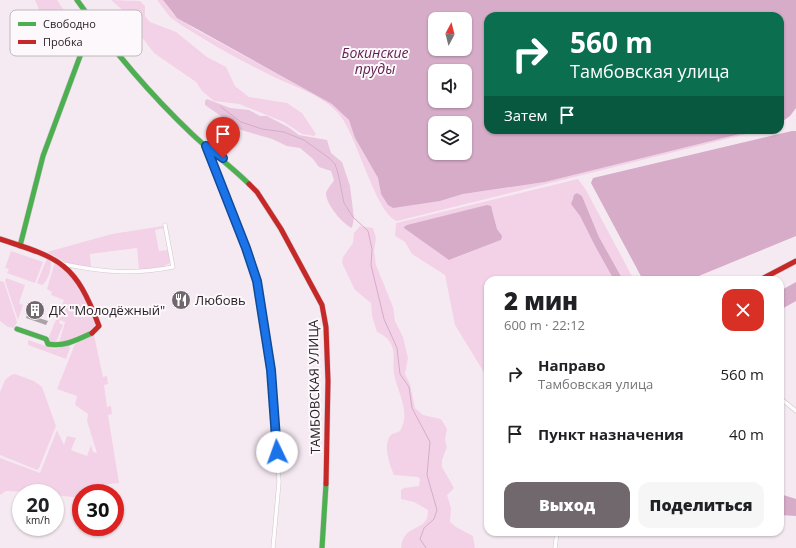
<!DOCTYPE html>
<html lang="ru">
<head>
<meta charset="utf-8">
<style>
  :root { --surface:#fff; --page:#f6f6f6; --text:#202124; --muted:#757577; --accent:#71686e }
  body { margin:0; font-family:"Open Sans",sans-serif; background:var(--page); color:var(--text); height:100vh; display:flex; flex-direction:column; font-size:15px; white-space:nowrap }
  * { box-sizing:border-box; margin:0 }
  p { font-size:13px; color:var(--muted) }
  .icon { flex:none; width:22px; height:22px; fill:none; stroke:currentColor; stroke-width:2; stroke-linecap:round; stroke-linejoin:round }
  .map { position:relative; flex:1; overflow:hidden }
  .sheet { position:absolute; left:484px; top:276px; width:300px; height:260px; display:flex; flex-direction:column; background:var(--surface); border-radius:12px; box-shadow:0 1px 3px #0004 }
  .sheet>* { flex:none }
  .hud { position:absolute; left:484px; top:12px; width:300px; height:122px; border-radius:12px; box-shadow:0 1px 3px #0004; background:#0b6e4f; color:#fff; overflow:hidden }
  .needle { width:26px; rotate:7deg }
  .tools { position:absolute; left:428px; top:12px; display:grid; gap:8px }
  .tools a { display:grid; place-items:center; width:44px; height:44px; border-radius:8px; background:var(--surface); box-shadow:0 1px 3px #0004; font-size:20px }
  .speed { position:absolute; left:12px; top:484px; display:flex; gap:8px; font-size:20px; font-weight:700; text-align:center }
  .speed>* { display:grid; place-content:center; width:52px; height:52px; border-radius:50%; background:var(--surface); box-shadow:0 1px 3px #0004; line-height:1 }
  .speed small { font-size:10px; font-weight:400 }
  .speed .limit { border:6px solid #d22; background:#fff; color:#111 }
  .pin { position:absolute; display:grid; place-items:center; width:34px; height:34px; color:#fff; margin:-41px -17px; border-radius:50% 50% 50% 0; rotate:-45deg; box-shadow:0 0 4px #0007 }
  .pin .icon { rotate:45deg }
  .me { position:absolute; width:44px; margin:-22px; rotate:357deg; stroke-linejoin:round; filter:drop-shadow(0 0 3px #0008) }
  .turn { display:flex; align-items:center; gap:14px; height:84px; padding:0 20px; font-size:18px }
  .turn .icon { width:52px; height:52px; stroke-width:2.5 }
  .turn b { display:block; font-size:28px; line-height:34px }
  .then { display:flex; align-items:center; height:38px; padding:0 20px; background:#0003; gap:8px; font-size:15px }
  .round { display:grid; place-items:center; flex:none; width:42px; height:42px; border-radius:12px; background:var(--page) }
  .summary { display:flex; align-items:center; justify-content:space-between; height:68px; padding:0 20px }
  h1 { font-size:24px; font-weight:800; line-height:30px }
  .button { display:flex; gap:8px; margin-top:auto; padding:8px 20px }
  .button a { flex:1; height:46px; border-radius:12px; background:var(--accent); color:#fff; font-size:16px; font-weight:800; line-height:46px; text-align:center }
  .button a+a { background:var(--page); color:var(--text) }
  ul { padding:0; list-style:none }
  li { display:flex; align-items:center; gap:12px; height:60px; padding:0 20px }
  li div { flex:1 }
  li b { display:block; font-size:15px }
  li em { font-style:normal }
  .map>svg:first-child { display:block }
  .green { fill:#f3d2e8; fill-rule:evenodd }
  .forest { fill:#eac6de }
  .water { fill:#d6acc8; fill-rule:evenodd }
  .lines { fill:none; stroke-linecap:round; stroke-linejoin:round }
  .stream { stroke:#d6acc8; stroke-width:1 }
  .building { fill:#aca3a9 }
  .street-casing { stroke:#cfc6cc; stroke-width:4.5 }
  .fast-casing { stroke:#cfc6cc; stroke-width:6 }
  .jam-casing { stroke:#cfc6cc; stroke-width:6 }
  .street { stroke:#fefcfd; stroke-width:3.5 }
  .fast { stroke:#4caf50; stroke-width:5 }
  .jam { stroke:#c62828; stroke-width:5 }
  .route-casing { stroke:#114b97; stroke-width:10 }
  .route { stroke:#1a73e8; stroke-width:7 }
  .labels { text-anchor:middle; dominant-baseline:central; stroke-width:4; stroke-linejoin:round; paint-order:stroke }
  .poi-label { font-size:13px; fill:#2a2227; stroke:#fcf8fb; text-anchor:start }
  .street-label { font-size:13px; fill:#2a2227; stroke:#fcf8fb }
  .water-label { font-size:14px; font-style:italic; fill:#611f4f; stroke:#fcf8fb }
  .key { fill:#fcf8fb; stroke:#bdb8bb; stroke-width:1 }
  .key-label { font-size:11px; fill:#2a2227 }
</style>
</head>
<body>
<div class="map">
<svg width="796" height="548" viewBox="0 0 796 548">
  <rect width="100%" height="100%" fill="#f6eaf2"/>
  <path class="green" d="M35,0H57L78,31L65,23L44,22Z
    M111,0L140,1L145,6V16L150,22L176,32L207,57L226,67L235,86L249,97L287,103L302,113L316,134L314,136L302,134L284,122L239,104L214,101L202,91L196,82L154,53L141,36L127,14Z
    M157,0H163L173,14L193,28L333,104L345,114L351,124L355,138L378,178L381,194L440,201L463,194L545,182L756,130H763L397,221C375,213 357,134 338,113C322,95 295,87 274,77C243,62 211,44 181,25L170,17Z
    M578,179L586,190L634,280H623L599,237L582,196L577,193L572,199L574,208L580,216L595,246L614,280H488V379L455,325L445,275L412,254L405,242L395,236L396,223ZM492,209L497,229L501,240L450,260Z
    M163,226L164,228L155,230L159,251L168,250L170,263L162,267L139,270L137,248L90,254L91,268L65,262L47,252L112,234Z
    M360,226L373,228L376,238L374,251L376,265L393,307L395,321L403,337L408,358L405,374L410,384L415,408L423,415L441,419L447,429L445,440L447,447L442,460V467L454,488L447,495L451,508L450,522L456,527L473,536L475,548H401C404,521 429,534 428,510L414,502L401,499V490L404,488L419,486L420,479L418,477L394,475C390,466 382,444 391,435C393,433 397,433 400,431C411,412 398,394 394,374C392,364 396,354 391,344C387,337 383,335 377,332L372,316L371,303L355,290L342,263L343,257L353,243L354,233Z
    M11,251L43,262L35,283L7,273L9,269L5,268Z
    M47,258L50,260C53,266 48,282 42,285L37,283Z
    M55,262C77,276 85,300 95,323L94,329L81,337L59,343L65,322L60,320L59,323L63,325L56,342L51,343L48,339L64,300L51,295L52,292L47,289Z
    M6,278L25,285L19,303L23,305L18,320L5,281Z
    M0,281L4,282L17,322L14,328L8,327L0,321Z
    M94,335L103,377L107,376L108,384L104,385L107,407L111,406L112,414L108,415L119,483L101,485V493H81V498L55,495V493L6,491L0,495V458L40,473L57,430L64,445L67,436L76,438L71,450L87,456L91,445L93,452L97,453L87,421L88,414L75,405L77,396L57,389L75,344Z
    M28,340L55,349L68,345L70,348L66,359L28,345Z
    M15,374L34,381L42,387L56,426L39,468L37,470L0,455V392L5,380L11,375Z"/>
  <path class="forest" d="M207,99L230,108L249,110L260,116H267L288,127L299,135L327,140L331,153L342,162L350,186L354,218L352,228C343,225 325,203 326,193C327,189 332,184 334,180L331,171L319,167L313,159L300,148L287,146L272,139L241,130L205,105V101Z"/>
  <path class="water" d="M163,0H796V108L790,116L780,123V16H488V130H756L545,182L463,194L440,201L393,208L388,205L381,194L378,178L355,138L349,120L332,104L177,18ZM435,19H465V49H435ZM435,71H465V101H435ZM435,123H465V153H435Z
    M792,131H796V236L689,280H643L591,183L593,178Z
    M577,193L582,196L599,237L623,280H614L595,246L580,216L571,204L574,195Z
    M487,205L491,206L497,229L502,236L501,240L449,260L404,228V227L407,225Z
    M796,282V301L780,310V291Z
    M780,494L796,499V516L780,515Z"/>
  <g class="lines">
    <path class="stream" d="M221,107L241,122L262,129L284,132L304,140L329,158L335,164L338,173L344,203L353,217L368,231L372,249L371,265L384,319L397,348L400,374L409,387L412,408L430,442L427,475L437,510L434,519L424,528L420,539L426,548"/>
  </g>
  <path class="building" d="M31,301L43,305L39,318L48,321L46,325L26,318Z"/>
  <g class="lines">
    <defs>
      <path id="street" d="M205,146L251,264L257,281L266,333L275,410L279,482L273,548
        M63,264C102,272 133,275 173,267L165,225
        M780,398L796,411
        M555,548L557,532"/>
      <path id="fast" d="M77,0C111,48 150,94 192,134C211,152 231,166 249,184
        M20,246L43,156L89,32L96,27
        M17,329L46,339L48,344C64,347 77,340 92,333
        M322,548L326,484"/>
      <path id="jam" d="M249,184L257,192L281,229L322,305L326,327L328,381L326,484
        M0,239C62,259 75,263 99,326L92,333
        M760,280L796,261"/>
    </defs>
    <use href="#street" class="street-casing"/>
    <use href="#fast" class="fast-casing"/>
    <use href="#jam" class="jam-casing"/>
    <use href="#street" class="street"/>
    <use href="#fast" class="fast"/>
    <use href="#jam" class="jam"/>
  </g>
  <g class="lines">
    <defs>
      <path id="route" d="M223,158L206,146L246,248L257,281L271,370L277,452"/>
    </defs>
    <use href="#route" class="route-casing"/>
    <use href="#route" class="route"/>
  </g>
  <defs>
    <symbol id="restaurant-disc" viewBox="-11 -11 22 22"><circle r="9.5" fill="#71686e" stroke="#fcf8fb"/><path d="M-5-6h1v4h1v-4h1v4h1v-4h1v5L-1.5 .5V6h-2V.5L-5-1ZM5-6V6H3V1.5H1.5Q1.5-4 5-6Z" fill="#fff"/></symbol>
    <symbol id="building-disc" viewBox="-11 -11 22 22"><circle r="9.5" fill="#71686e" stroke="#fcf8fb"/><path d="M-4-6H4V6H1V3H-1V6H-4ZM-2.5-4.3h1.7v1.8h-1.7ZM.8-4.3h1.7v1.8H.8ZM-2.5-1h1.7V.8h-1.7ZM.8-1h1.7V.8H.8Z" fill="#fff"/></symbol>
  </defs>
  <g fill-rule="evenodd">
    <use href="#restaurant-disc" x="170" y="289" width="22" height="22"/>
    <use href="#building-disc" x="24" y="299" width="22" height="22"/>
  </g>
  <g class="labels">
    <g class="poi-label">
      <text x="195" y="300">Любовь</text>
      <text x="49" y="310">ДК "Молодёжный"</text>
    </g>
    <g class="street-label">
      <text transform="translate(314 387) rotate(-91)">ТАМБОВСКАЯ УЛИЦА</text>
    </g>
    <g class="water-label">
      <text x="375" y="52">Бокинские<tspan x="375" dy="16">пруды</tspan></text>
    </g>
  </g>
  <rect x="10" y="10" width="132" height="46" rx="6" class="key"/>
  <rect x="18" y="22" width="18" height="4" fill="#4caf50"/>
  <rect x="18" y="40" width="18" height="4" fill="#c62828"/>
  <g class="key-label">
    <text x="43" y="28">Свободно</text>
    <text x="43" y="46">Пробка</text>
  </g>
</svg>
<div class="tools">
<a><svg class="needle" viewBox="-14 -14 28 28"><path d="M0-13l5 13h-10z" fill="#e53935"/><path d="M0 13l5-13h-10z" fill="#757577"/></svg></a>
<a><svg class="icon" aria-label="sound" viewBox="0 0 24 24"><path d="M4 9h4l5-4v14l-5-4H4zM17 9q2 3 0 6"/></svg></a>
<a><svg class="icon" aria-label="layers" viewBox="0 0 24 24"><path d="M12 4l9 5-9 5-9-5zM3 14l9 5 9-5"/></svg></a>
</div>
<div class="speed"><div>20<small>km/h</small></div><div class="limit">30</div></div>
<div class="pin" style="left:223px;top:158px;background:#d93025"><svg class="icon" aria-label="arrive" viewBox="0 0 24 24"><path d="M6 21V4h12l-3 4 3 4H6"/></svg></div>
<svg class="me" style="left:277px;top:452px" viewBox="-20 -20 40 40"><circle r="19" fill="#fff"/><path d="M0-13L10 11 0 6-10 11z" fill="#1a73e8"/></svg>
<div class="hud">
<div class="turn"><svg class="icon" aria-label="right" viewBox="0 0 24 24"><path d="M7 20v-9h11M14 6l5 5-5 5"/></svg><div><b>560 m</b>Тамбовская улица</div></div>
<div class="then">Затем<svg class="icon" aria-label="arrive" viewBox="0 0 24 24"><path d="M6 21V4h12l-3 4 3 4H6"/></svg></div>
</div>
<section class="sheet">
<div class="summary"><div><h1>2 мин</h1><p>600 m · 22:12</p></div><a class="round" style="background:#d93025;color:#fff"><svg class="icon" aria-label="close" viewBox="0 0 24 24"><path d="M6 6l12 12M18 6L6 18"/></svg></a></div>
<ul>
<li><svg class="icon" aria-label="right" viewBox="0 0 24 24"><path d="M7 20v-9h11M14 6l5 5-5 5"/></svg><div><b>Направо</b><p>Тамбовская улица</p></div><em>560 m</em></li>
<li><svg class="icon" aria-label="arrive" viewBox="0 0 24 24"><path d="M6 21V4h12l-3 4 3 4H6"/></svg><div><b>Пункт назначения</b></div><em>40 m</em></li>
</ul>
<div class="button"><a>Выход</a><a>Поделиться</a></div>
</section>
</div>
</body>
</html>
